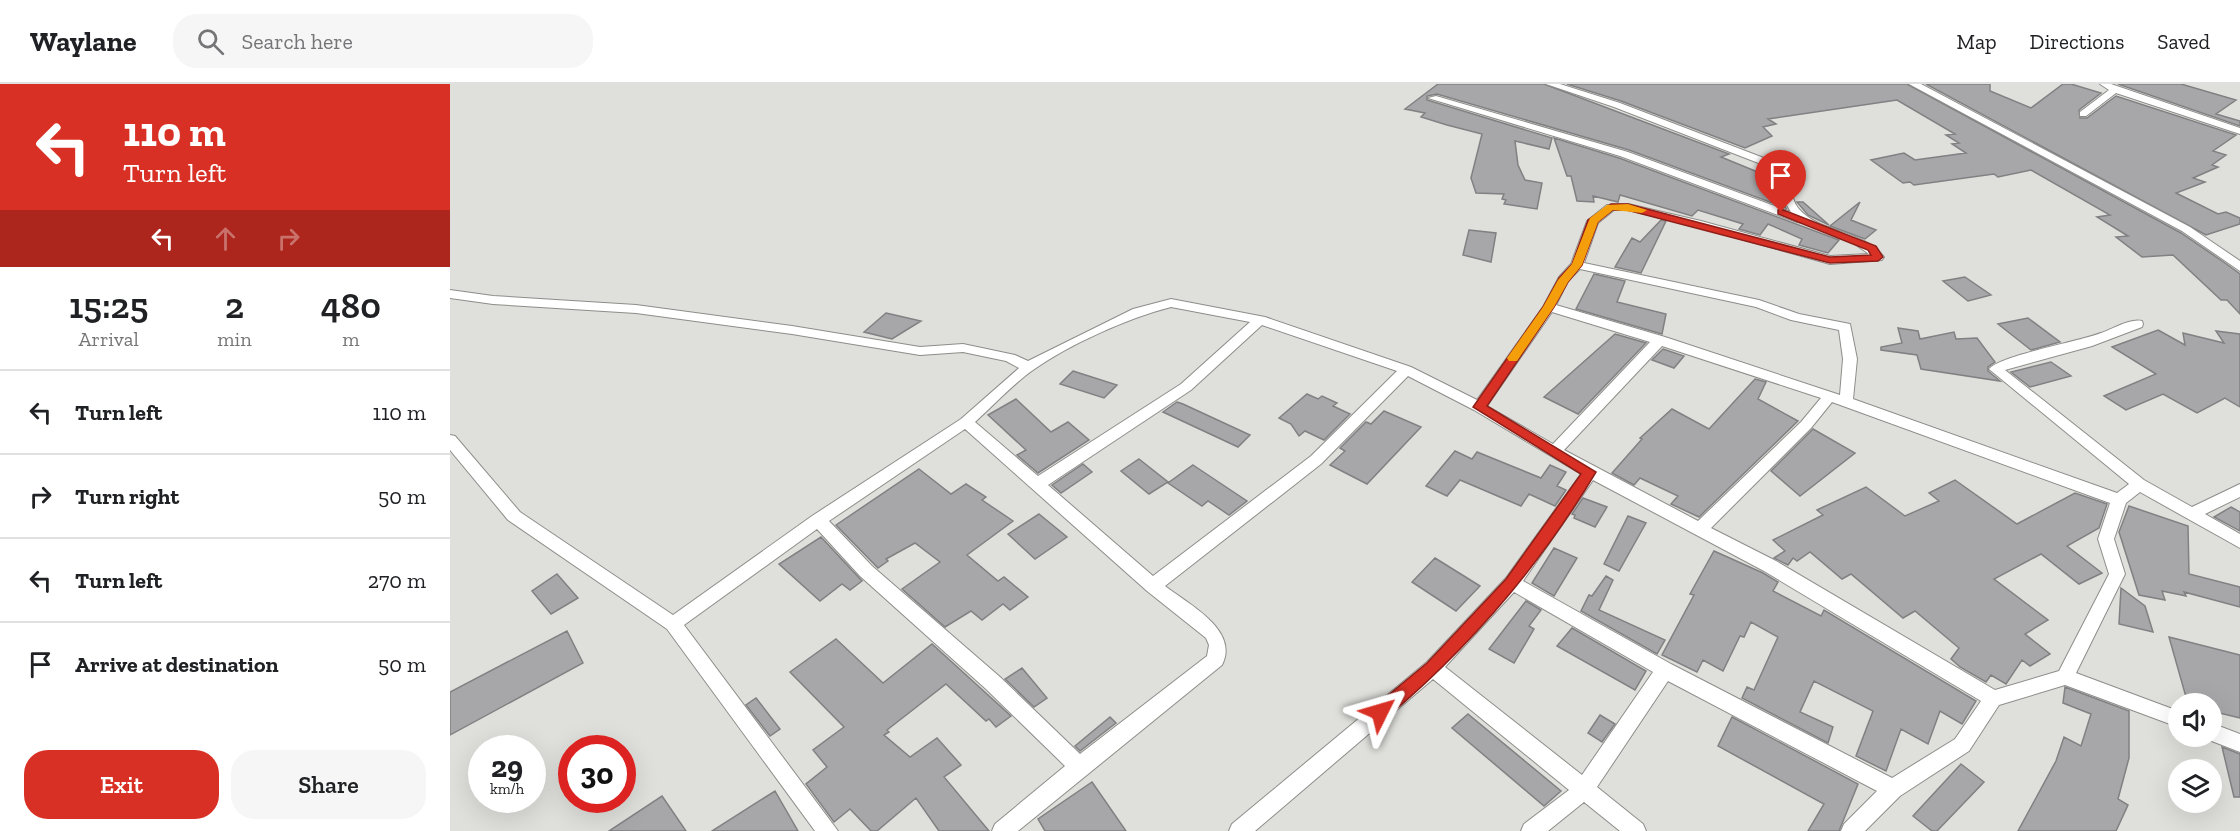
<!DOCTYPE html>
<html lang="en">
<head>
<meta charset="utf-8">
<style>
  :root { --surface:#fff; --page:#f6f6f6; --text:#202124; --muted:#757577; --line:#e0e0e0; --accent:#d93025 }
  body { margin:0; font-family:"Zilla Slab",serif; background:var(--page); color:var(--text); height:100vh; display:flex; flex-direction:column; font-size:22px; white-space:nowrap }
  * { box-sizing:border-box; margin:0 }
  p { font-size:20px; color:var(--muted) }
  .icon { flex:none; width:33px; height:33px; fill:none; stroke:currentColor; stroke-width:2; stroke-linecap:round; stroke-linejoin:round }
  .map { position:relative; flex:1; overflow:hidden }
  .sheet { display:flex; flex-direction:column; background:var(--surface); width:450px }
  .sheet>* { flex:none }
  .hud { background:#d93025; color:#fff; overflow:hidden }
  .controls { position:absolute; left:1718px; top:609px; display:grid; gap:12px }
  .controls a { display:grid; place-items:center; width:54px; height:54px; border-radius:50%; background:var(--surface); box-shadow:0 6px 24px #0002; font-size:30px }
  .speed { position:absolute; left:18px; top:651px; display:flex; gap:12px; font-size:30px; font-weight:700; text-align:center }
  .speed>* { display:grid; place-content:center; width:78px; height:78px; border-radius:50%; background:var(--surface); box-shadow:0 6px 24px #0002; line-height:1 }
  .speed small { font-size:15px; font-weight:400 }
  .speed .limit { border:9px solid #d22; background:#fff; color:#111 }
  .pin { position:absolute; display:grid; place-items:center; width:51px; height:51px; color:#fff; margin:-62px -26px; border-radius:50% 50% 50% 0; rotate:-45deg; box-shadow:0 0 6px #0007 }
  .pin .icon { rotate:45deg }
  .me { position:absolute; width:66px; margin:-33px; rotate:50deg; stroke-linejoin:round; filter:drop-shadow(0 0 4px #0008) }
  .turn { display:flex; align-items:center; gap:21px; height:126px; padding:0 24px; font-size:27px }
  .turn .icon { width:78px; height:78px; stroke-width:2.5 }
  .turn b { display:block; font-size:42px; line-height:51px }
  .lanes { display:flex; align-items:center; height:57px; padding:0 24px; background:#0003; justify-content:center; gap:30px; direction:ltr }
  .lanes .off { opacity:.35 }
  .eta { display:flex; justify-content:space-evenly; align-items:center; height:102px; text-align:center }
  .eta b { font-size:36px; font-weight:600; line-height:42px }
  .button { display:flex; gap:12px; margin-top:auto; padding:12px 24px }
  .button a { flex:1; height:69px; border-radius:24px; background:var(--accent); color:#fff; font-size:24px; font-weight:600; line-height:69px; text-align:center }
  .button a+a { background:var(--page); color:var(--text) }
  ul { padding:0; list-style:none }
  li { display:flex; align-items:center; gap:18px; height:84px; padding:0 24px; border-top:2px solid var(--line) }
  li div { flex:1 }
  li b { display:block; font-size:22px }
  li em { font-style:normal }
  header { display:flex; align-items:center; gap:36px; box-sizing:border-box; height:84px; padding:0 30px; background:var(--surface); border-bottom:2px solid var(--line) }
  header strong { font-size:28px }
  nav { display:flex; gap:33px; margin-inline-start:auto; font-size:21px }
  .search { width:420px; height:54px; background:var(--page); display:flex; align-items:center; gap:15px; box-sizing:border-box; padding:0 21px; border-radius:24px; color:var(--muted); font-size:22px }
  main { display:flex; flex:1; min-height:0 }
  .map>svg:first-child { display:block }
  .building { fill:#a7a6a9; stroke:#818082; stroke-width:1.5 }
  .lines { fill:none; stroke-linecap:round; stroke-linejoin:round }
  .minor-casing { stroke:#8d8d8a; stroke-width:2 }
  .minor { fill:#fff; fill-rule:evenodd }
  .route { fill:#d93025; stroke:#8d1f18; stroke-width:1.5 }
  .slow { fill:#f59e0b }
</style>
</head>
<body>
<header>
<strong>Waylane</strong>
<div class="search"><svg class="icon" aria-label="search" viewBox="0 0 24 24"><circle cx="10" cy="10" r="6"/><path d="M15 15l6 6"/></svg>Search here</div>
<nav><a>Map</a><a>Directions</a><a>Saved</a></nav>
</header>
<main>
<section class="sheet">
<div class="hud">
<div class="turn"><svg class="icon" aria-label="left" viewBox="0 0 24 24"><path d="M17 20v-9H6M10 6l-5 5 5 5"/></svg><div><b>110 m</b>Turn left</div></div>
<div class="lanes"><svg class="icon" aria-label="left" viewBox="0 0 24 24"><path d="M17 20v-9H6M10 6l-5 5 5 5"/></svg><svg class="icon off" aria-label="ahead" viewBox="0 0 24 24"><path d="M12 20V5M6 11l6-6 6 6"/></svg><svg class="icon off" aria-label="right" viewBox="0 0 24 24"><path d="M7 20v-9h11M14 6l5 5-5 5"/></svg></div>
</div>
<div class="eta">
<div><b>15:25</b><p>Arrival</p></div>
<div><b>2</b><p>min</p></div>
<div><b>480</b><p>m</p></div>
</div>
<ul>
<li><svg class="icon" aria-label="left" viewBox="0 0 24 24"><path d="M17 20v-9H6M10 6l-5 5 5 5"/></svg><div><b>Turn left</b></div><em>110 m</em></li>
<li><svg class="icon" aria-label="right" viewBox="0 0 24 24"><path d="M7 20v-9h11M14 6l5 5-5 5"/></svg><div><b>Turn right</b></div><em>50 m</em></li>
<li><svg class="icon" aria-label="left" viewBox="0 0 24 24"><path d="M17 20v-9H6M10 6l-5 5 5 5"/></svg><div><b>Turn left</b></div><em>270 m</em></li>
<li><svg class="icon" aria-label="arrive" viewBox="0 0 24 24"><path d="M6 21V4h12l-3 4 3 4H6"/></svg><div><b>Arrive at destination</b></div><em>50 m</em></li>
</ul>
<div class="button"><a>Exit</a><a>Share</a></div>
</section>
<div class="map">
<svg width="1790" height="747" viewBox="0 0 1790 747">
  <rect width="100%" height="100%" fill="#dfdfdb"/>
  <path class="building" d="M988,0H1094L1279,70L1271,73L1327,96L1312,105L1329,111L1336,124L1179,66L987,10L977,12V16L1102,54L1099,65L1065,57L1068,81L1075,96L1092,99L1087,125L1054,120L1056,116L1052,115L1054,110L1026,109L1021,94L1032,50L997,41L971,33L975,29L955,25Z
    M1117,0H1457L1731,149L1775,179L1790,190V230L1777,216H1771L1723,171L1692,173L1666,153L1678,152L1647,133L1660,131L1581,86L1548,93L1544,90L1464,101L1460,98L1453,99L1421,76L1454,69L1465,76L1516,69L1502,60L1509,59L1496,51L1505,50L1447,16L1318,35L1326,40L1313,43L1322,52L1295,64L1171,17Z
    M1476,0H1540V7L1581,24L1613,0H1621L1651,9L1629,26L1630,34H1637L1666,12L1786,51L1763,67L1776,71L1762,81L1768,83L1743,94L1755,98L1726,109L1768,130L1776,128L1790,134V140L1756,151Z
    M1668,0H1731L1786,16L1766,30L1790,37V42Z
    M1104,54L1169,74L1389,156L1378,169L1349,161L1352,155L1318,140L1310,151L1289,145L1293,140L1248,126L1242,132L1170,111L1168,118L1143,112L1144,118L1127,117L1121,92H1117Z
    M1347,118H1353L1379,141L1358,131Z
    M1410,118L1401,136L1426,146L1415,155L1380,142Z
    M1211,136L1216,137L1191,189L1165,183L1182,154L1190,158Z
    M1019,146L1046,149L1041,178L1013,171Z
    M1144,190L1175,197L1167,218L1216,230L1212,250L1126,225Z
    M1515,193L1541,211L1518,217L1493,197Z
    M436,229L471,237L442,255L414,248Z
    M1578,234L1610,258L1581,266L1548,240Z
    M1448,244L1468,247L1470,255L1504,248L1506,255L1527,254L1545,278L1538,283V287L1550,297L1471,285L1467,271L1431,266V263L1452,259Z
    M1708,246L1735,261L1733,249L1774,259L1766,247L1790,250V323L1775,314L1747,329L1713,310L1676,326L1654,312L1706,290L1662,263Z
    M1165,250L1196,259L1128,330L1094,313Z
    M1213,265L1234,272L1224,284L1202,276Z
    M1601,278L1621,292L1580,303L1561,288Z
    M623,287L667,301L654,314L610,300Z
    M1305,295L1316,298L1308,315L1348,337L1249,433L1221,420L1228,412L1190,394L1184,401L1162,389L1192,355L1190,354L1222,325L1259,345Z
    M857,310L868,315L872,312L887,319L883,322L900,330L874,356L855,347L849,352L841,340L829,334Z
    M566,315L601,348L618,338L639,356L588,389L567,371L576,366L538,331Z
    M727,318L733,320L800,351L788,363L713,328Z
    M934,327L971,343L917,400L880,381L895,367L890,364L916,338L921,340Z
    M1363,345L1405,369L1350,412L1321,387Z
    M1005,367L1022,375L1027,368L1091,394L1100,381L1116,388L1107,402L1116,406L1105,422L1079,410L1071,422L1010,396L997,412L976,402Z
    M689,375L718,398L699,410L671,387Z
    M633,380L642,388L611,409L602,401Z
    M743,381L797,417L779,431L758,417L752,422L718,399Z
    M469,385L501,410L516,400L536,413L532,416L563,437L517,471L548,497L554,493L578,513L560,526L553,520L532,536L521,527L495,543L452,505L490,478L465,459L436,475L438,477L428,484L386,441Z
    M1505,396L1567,440L1625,409L1657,420L1649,444L1617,462L1652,489L1629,500L1591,470L1544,495L1598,536L1575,550L1600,570L1580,582L1572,576L1556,600L1541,591L1536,598L1510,583L1501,575L1509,564L1465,527L1453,534L1401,490L1392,495L1360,468L1347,477L1343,474L1338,481L1324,474L1335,467L1323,456L1373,431L1367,426L1416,403L1455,432L1489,417L1479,409Z
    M1133,414L1157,423L1145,443L1124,434L1125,431L1122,430Z
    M1679,422L1738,442L1739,490L1790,503V523L1734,508L1736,512L1712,507L1715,516L1689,511L1669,448Z
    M1781,423L1790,428V447L1764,433Z
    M589,430L617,453L585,475L558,450Z
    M1178,432L1196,439L1169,487L1154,480Z
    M371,453L412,497L400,506L392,500L370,517L329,480Z
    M1104,464L1127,474L1104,512L1082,499Z
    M1264,467L1313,489L1328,498L1323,507L1371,532L1374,526L1526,617L1512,640L1490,627L1478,660L1451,645L1436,687L1406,672L1423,627L1364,597L1350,628L1383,643L1378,659L1292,614L1297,603L1304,606L1328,553L1301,538L1294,553L1290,552L1273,587L1253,576L1247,588L1212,571L1244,511L1240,510Z
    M985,474L1030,502L1006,527L962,498Z
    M107,490L128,514L101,530L82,507Z
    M1156,492L1163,496L1149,526L1215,556L1207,570L1131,527L1139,511L1142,512Z
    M1671,504L1695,522L1703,548L1669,540Z
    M1076,517L1091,526L1079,542L1084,545L1064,579L1039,565Z
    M1122,544L1196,587L1185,606L1107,562Z
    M117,547L133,579L0,651V608Z
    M1719,553L1790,571V634L1769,629L1767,621L1736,613Z
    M386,555L433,599L482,560L561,632L546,643L539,635L536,637L496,600L437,646L439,648L434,651L460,673L487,654L511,681L494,693L539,747H489L466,714L427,747H421L400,725L384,738L356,700L377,683L363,666L394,643L340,588Z
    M572,584L597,614L584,623L555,595Z
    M1615,603L1679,627V674L1668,715L1678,721L1666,747H1568L1606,677L1614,653L1631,662L1641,630L1613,619Z
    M306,614L330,645L320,652L296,621Z
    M1018,630L1111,707L1094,722L1002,644Z
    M1150,631L1165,640L1152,658L1138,649Z
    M660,633L666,639L630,667L625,662Z
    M1282,633L1408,700L1389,747H1358L1374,720L1268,662Z
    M1772,663L1790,670V713H1784Z
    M1511,680L1534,698L1487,747H1482L1463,732Z
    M642,698L676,747H595L588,735Z
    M325,707L348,747H262Z
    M212,712L236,747H159Z"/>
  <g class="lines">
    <defs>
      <path id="minor" d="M1096,0H1110L1170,19L1319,76L1338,88C1343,100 1339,112 1348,124C1370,150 1412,145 1434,173L1432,176L1380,180L1248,143L1178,126H1164L1148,139L1134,179L1309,216L1349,230L1400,240L1407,275L1403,315L1667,409L1679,400L1539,285C1551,271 1628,258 1651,249C1663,245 1680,234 1692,237L1693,240L1692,243L1642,262L1555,286L1694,396L1742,423L1790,400V413L1755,430L1790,450V464L1690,408L1676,419L1664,455L1675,490L1626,589L1728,627V643L1615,601L1549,621L1519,667L1450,712L1415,747H1391L1394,740L1427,707L1218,597L1147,703L1193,740L1196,747H1170L1134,718L1098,747H1071L1074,740L1119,706L983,595L805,747H779L782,740L977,578L1056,494L1131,390L1024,326L958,292L871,380L715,502C738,520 790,546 772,581L568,747H542L545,740L615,682L536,605L410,492L367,445L234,541L388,747H365L217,545L58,436L0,366V351L5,352L70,428L223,531L362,432L511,335L569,284L556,277L513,268L470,271L342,250L186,229L43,220L0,214V206L43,212L186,221L342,242L470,263L513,260L565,271L578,277L683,225L721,215L815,233L961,283L1027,316L1093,223L1109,193L1121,180L1137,137L1157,121L1178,120L1251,137L1380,172L1419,170L1405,160L1354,139L1347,138L1170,72L978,14L986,12L1178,68L1341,128L1331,111L1329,91L1311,80L1164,23ZM1130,185L1306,223L1341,236L1389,246L1393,275L1390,311L1215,253L1106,221L1118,197ZM721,223L800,238L731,300L588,392L525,338C544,321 563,300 583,286C620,260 678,234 721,223ZM1102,228L1200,258L1103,360L1037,322ZM812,241L947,287L861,372L703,492L598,401L741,306ZM1212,262L1371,314L1351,338L1248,437L1114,366ZM1382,318L1660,419L1648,455L1659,490L1609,587L1545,606L1326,477L1261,444L1361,344ZM515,345L697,507L756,554L759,561L757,572L630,670L550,593L422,482L379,437ZM1143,396L1314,487L1531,617L1505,655L1442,694L1221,580L1073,497ZM1064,508L1203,588L1132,691L995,583Z
        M1459,0H1471L1740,143L1790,177V187L1732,147Z
        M1650,0H1661L1790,44V50L1666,9L1636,32H1630V28L1659,6Z
        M1761,639L1790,650V668L1754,654L1761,652Z"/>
    </defs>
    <use href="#minor" class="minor-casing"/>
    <use href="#minor" class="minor"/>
  </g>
  <path class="route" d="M1161,120H1178L1380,173L1421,171L1418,166L1328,130V126L1331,125L1426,162L1433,173L1428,177L1380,179L1177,126H1163L1148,138L1132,181L1118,198L1104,223L1037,322L1146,388C1090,482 1020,563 936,634L930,636L924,634L922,628L924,623L977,579L1056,495L1131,390L1023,323L1093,223L1109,194L1122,180L1138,136Z"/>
  <path class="slow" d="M1178,120L1197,126L1192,129L1163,126L1148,138L1132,181L1118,198L1104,223L1067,277H1059L1057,274L1093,223L1108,196L1122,180L1140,134L1157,121Z"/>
</svg>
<div class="controls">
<a><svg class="icon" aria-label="sound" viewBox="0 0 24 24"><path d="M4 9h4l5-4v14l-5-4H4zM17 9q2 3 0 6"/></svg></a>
<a><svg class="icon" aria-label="layers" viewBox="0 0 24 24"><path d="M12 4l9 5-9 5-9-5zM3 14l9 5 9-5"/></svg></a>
</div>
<div class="speed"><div>29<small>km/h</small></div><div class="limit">30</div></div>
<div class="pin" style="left:1331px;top:128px;background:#d93025"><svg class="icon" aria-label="arrive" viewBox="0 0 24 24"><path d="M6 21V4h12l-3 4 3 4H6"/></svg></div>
<svg class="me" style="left:930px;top:628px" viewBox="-20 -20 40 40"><path d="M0-17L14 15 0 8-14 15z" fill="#d93025" stroke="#fff" stroke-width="4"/></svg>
</div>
</main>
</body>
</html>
